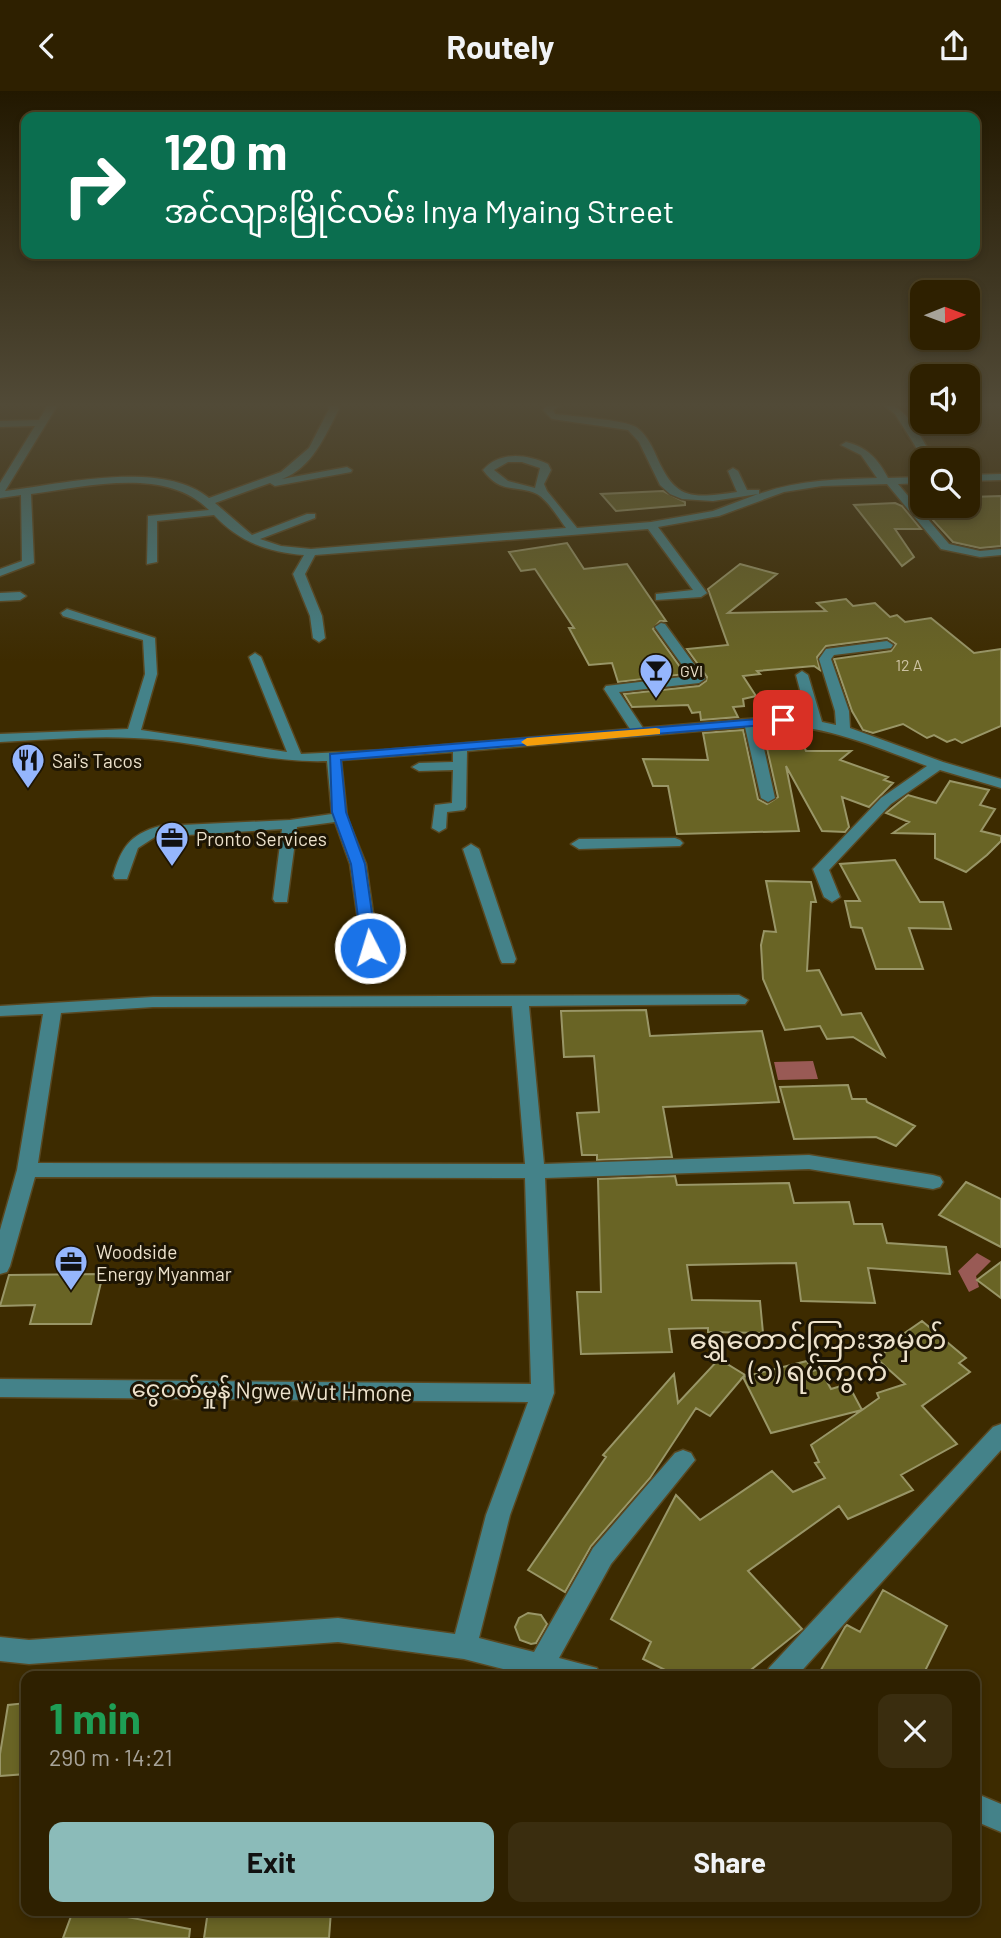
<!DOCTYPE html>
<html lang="en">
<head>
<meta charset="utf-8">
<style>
  :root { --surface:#2e2000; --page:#3a2d0f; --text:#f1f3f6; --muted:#a7a399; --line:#493e22; --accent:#8bbbb9 }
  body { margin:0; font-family:Barlow,"Noto Sans Myanmar",sans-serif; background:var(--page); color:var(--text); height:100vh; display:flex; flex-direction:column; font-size:26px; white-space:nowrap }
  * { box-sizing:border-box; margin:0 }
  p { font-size:23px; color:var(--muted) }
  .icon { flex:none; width:38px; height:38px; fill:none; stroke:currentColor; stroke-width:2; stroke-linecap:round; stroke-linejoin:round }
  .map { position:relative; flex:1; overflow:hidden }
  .details { position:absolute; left:21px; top:1580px; width:959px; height:245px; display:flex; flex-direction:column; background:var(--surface); border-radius:14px; box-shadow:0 4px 10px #0003,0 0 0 2px var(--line) }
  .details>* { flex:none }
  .banner { position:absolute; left:21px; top:21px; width:959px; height:147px; border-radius:14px; box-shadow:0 4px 10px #0003,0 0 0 2px var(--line); background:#0b6e4f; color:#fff; overflow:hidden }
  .needle { width:46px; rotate:89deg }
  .fabs { position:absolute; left:910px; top:189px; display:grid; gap:14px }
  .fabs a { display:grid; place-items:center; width:70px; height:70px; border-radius:14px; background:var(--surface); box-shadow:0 4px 10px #0003,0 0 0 2px var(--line); font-size:35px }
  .pin { position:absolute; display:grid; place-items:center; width:60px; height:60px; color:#fff; margin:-30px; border-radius:14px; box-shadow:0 4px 10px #0006 }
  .me { position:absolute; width:77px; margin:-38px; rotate:355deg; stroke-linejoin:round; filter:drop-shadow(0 0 5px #0008) }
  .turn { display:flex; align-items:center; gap:24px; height:147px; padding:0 28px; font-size:32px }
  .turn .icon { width:91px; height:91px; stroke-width:2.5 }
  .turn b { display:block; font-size:49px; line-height:60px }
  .round { display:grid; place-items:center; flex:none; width:74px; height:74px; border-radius:14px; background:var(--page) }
  .headline { display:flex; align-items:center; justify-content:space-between; height:119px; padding:0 28px }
  h1 { font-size:42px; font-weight:700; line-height:52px; color:#1e9e55 }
  .cta { display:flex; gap:14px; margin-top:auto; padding:14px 28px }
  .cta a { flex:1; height:80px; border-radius:14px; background:var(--accent); color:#111; font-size:28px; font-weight:700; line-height:80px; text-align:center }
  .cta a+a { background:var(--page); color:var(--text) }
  header { display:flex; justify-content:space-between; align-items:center; height:91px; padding:0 28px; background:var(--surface); font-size:32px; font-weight:700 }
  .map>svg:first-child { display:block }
  .water { fill:#995a55 }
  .building { fill:#696425; stroke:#999667; stroke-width:2 }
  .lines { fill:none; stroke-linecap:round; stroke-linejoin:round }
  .minor-casing { stroke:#594821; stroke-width:3 }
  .minor { fill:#448289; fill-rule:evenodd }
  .route { fill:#1a73e8; stroke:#114b97; stroke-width:2 }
  .slow { fill:#f59e0b }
  .labels { text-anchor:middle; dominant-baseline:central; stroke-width:6; stroke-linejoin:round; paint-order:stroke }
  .number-label { font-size:16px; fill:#ccc2a2 }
  .far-poi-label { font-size:16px; fill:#ede2cc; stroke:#1d1504; text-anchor:start }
  .poi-label { font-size:19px; fill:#ede2cc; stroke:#1d1504; text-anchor:start }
  .near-street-label { font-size:23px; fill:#ede2cc; stroke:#1d1504 }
  .near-quarter-label { font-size:28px; fill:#ede2cc; stroke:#1d1504 }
</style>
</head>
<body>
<header><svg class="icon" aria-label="back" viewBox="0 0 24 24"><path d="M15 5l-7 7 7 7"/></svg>Routely<svg class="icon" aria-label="share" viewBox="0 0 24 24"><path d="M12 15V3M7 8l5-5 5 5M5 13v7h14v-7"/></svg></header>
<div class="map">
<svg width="1001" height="1847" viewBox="0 0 1001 1847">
  <rect width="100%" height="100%" fill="#3d2b00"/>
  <path class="water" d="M813,970L818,988L778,989L774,971Z
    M977,1162L991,1170L976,1185L979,1196L969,1201L958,1180Z"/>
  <path class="building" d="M663,400L685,411V414L616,420L601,403Z
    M1001,405V455L980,457L953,451L920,415H980L972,406Z
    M895,412L902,415L921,438H895L914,466L902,475L854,414Z
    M567,452L584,478L627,473L666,530H660L653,538L685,583L618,591L612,572L589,574L569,537H574L535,478L521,480L509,461Z
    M740,473L777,483L728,522L826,520L817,512L846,508L853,515L875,512L890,526L897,524L905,531L931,527L974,562L1001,558V635L962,652L955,648L947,651L934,644L927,647L903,633L873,642L863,639L852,620L834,568L891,560L896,553L887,547L826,555L817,566L820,579L814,575L757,580L760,583L743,585L756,605L743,608L744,615L733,616L738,626L701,629L700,621L692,622L688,614L632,616L624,603L699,595L706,590L707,586L687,558L728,554L708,498Z
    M743,639L758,708L767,713L778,706L766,653H803L806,660H851L840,669L888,686L884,689L893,692L869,716L842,706L849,736L845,741L822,740L786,675L799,740L677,743L668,695H653L643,668L708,669L703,642Z
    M950,690L989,699L980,714L995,718L981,740L1001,745V750L987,764L966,781L935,767V743L893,742L909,731L886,722L908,704L936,712Z
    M895,769L920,811H943L951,838L909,837L923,878H876L862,837L851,836L845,810H860L840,773Z
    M766,790L811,791L816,811H811L807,880L819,879L842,924L861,922L884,965L853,946L827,948L820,935L785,939L763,888L761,854L764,840L776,841Z
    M646,919L650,945L762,940L779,1011L663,1016L672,1066L597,1069V1064H582L577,1022L599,1021L594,965L564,966L561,920Z
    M848,994L852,1008H866L867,1011L915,1035L896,1055L876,1046L794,1048L780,996Z
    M675,1085L677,1094L789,1092L794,1112L849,1111L854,1133H882L887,1152L946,1156L950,1183L868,1177L875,1212L801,1210L796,1172L687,1174L692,1209L760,1210L763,1242L708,1241V1237L669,1238L672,1261L581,1263L577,1201H601L598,1088Z
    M966,1091L1001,1108V1156L939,1124Z
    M1001,1171V1207L977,1189Z
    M103,1183L91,1233H30L35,1214L0,1215L9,1184Z
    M922,1230L966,1267L959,1272L970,1281L922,1315L957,1353L901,1384L913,1399L848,1428L839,1415L748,1480L802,1538L742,1586H679L643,1568L651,1551L611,1528L676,1404L700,1429L772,1380L793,1401L825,1387L815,1372L819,1371L811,1354L862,1319L771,1342L743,1286L710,1325L696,1317L650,1387L591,1455L565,1501L528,1479L606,1366L603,1364L674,1283L678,1312L719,1268L745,1284L743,1286L807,1270L812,1280L820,1278L831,1298L848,1293L862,1319L879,1307L877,1302L905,1293L876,1267L900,1251L899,1246Z
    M883,1499L947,1535L922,1586H817L845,1536L847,1534L860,1541Z
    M528,1522L541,1524L547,1533L536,1552L531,1553L520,1549L515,1536L519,1527Z
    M26,1612V1683L0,1685V1663L8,1614Z
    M73,1820H96L190,1838L189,1847H63Z
    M208,1820H331L329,1847H204Z"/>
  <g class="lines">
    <defs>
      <path id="minor" d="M49,312H59L5,400C61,393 162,368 209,407L281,381L309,357L329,318L326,312H336L339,318C325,345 312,377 282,388L347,376L352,379L351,381L275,395L270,392L215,412L252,444L307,423H315V427L260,448L281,455L311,458L566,437C559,428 548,409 537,403C516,393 501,404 483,379C500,360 526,363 548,373L551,379L544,393L547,400L577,437L651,431L713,420L758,403L713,410L682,408L670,403L660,394L639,351L628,339L552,328L543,319L548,312H565L553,319L555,323C572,325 624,329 636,336C645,342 651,353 655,362C675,409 689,408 737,401L728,380L733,377L738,380L747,399H759V403C797,389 837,388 877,387L861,364L841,354L846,351C867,356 878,368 888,387L922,386V392L898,393L949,453L980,460L1001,458V464L980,466L941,458L887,393L822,395L784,401L719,425L658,436L707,502L701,506L656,509V503L693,499L648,438L315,464L305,483L322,525L325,547L319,551L313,547L310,525L293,483L304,464C268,461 239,451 214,424L157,430V471L147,473L148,425L209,419C165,375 86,396 31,403L34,472L0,485V478L22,470L21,404L0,407V392L35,335L0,336V330L39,329ZM508,371H522L540,377L535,397L508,390L494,379Z
        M881,312C907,312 922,349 934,369H924L895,323Z
        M1001,383V389L968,390V384Z
        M0,502L20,501L26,505L20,509L0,510Z
        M67,518L155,547L157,583L141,639L287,661L249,566L255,562L261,566L301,663L384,659L630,638L604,598L606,595L690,585L655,536L661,532L665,533L705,588L699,592L619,601L643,637L783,625L808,629L796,584L802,580L808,584L822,631L836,634L835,620L819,568L826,558L887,550L893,554L891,557L834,564L831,568L849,620L850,637L943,671L1001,688V697L940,679L891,713L829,779L840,806L832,811L824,806L813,778L816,775L881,707L927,675C872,655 818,630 759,635L775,707L768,711L761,707L745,636L467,660L466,716L464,719L447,721L446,737L439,741L432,737L435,714L452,712L453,679L419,680L412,676L419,672L453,671V661L341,669L347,726L366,773L378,857L370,862L362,857L350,773L335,731L297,736L287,811H275L273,808L282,738L155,746L138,757L127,788H115L113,785C121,757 130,743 160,735L290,729L332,723L327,670C271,672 217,655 162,649C108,643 54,648 0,651V643L128,638L145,583L143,549L63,525L61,522Z
        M675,747L680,749L683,752L680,755L579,758L571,753L579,748Z
        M471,753L479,758L516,868L514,872H502L500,868L463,758Z
        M739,904L748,909L745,913L529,915L544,1073L809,1064L933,1084L940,1086L943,1091L940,1096L933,1098L809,1078L545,1087L554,1302L510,1424L479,1547L534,1561L593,1457L675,1362L683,1359L691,1362L695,1369L611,1473L559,1567L597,1577L601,1586H535L464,1568L338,1551L29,1573L0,1570V1546L29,1549L338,1527L455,1543L486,1424L528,1311L0,1306V1288L531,1293L525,1087L35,1086L10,1175L7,1181L0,1183V1139L17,1079L43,923L0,925V915L153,906ZM512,915L525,1073L38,1072L61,922L153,916Z
        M1001,1333V1359L796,1586H765L769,1577L993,1336Z
        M975,1702L1001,1713V1741L975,1730Z"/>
    </defs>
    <use href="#minor" class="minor-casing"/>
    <use href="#minor" class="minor"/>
  </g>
  <linearGradient id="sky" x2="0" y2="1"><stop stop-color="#221800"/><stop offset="0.55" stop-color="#514a37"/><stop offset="1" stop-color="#514a37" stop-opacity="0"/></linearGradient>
  <rect width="1001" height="571" fill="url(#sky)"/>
  <path class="route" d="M783,626L789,629L787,632L341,669L346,721L365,773L377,857L370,861L362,857L351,773L332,721L330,663Z"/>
  <path class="slow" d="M656,637L660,638V643L527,655L521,651L527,647Z"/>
  <defs>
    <symbol id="bar-pin" viewBox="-11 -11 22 30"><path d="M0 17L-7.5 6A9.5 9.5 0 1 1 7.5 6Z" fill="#95b6fd" stroke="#1d1504"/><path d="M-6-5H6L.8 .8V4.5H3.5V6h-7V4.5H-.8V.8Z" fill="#111"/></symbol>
    <symbol id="restaurant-pin" viewBox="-11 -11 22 30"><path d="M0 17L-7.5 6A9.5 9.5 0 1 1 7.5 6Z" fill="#95b6fd" stroke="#1d1504"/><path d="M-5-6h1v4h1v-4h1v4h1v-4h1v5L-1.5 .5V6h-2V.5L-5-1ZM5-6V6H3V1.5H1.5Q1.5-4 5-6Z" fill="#111"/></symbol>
    <symbol id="office-pin" viewBox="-11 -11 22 30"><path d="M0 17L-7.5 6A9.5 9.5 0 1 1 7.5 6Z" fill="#95b6fd" stroke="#1d1504"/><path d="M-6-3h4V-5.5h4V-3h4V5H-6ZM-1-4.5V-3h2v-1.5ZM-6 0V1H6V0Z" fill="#111"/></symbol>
  </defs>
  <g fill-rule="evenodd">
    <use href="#bar-pin" x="637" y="560" width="38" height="52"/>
    <use href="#restaurant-pin" x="9" y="650" width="38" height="52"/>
    <use href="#office-pin" x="153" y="728" width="38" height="52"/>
    <use href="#office-pin" x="52" y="1152" width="38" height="52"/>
  </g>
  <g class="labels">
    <g class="number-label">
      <text x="909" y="573">12 A</text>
    </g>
    <g class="far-poi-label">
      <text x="680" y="579">GVI</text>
    </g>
    <g class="poi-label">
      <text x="52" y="669">Sai's Tacos</text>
      <text x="196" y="747">Pronto Services</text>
      <text x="96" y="1160">Woodside<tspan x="96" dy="22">Energy Myanmar</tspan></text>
    </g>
    <g class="near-street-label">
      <text transform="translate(272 1299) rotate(1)">ငွေဝတ်မှုန် Ngwe Wut Hmone</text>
    </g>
    <g class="near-quarter-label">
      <text x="818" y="1247">ရွှေတောင်ကြားအမှတ်<tspan x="818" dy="32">(၁) ရပ်ကွက်</tspan></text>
    </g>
  </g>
</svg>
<div class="fabs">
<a><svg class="needle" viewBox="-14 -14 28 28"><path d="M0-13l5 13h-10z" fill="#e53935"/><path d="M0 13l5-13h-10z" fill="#a7a399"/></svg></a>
<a><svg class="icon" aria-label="sound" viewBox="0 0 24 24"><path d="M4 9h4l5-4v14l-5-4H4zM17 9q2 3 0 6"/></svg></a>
<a><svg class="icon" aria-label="search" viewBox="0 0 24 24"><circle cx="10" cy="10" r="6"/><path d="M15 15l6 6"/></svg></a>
</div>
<div class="pin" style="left:783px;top:629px;background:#d93025"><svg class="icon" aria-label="arrive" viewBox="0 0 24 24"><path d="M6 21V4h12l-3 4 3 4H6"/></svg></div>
<svg class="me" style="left:370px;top:857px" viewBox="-20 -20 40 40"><circle r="17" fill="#1a73e8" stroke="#fff" stroke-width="3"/><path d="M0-11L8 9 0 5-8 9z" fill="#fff"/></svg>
<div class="banner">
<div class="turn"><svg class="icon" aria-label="right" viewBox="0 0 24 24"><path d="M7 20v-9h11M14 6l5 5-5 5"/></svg><div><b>120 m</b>အင်လျားမြိုင်လမ်း Inya Myaing Street</div></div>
</div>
<section class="details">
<div class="headline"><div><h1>1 min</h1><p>290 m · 14:21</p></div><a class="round"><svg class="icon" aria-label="close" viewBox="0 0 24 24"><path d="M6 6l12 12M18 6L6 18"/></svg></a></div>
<div class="cta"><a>Exit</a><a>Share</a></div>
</section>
</div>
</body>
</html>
